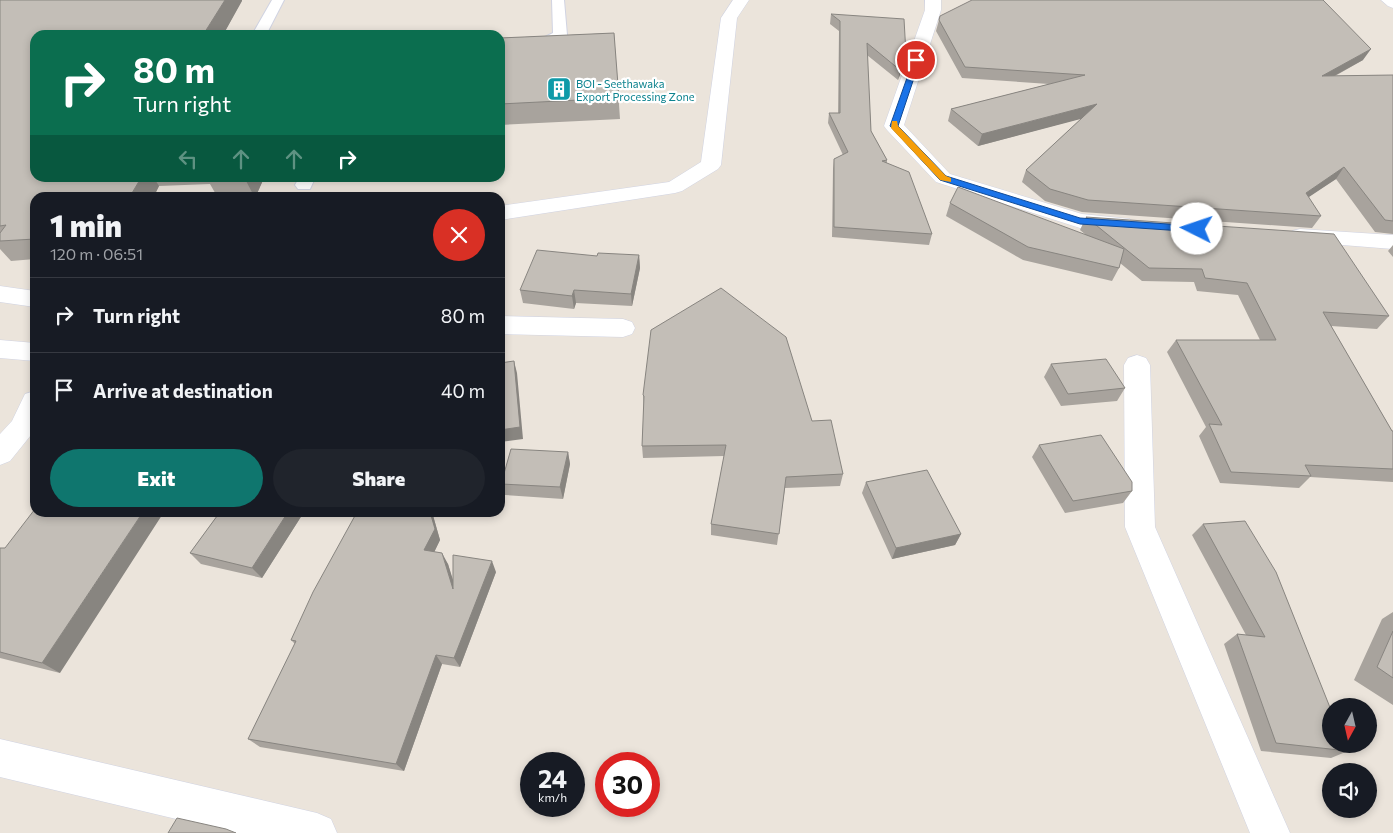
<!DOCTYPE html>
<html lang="en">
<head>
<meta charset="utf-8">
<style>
  :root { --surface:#171b24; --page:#20242c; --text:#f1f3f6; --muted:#9ea1a6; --line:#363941; --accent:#0f766e }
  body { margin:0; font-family:Commissioner,sans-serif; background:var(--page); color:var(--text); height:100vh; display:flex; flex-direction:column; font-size:19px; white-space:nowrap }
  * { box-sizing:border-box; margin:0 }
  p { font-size:16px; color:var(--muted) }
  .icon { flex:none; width:28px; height:28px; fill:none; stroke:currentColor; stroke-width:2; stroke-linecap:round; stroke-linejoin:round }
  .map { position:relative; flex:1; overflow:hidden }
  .side { position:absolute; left:30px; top:192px; width:475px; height:325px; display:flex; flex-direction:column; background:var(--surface); border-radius:15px; box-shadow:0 2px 8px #0003 }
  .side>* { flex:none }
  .guide { position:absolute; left:30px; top:30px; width:475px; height:152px; border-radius:15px; box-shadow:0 2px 8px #0003; background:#0b6e4f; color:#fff; overflow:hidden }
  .needle { width:32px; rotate:188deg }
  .buttons { position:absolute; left:1322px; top:698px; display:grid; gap:10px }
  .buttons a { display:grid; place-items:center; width:55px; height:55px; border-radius:50%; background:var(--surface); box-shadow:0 2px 8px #0003; font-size:25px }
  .speed { position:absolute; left:520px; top:752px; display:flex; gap:10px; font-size:25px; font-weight:700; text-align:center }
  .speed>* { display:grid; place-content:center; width:65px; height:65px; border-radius:50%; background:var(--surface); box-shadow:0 2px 8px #0003; line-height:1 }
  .speed small { font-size:12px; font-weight:400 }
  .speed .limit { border:8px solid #d22; background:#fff; color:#111 }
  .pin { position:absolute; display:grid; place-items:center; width:42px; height:42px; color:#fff; margin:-21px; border:2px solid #fff; border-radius:50%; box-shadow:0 1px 5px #0007 }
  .me { position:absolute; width:55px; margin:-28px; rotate:274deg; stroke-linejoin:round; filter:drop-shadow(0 0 4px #0008) }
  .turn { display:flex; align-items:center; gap:18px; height:105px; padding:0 20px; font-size:22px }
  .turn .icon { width:65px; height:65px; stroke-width:2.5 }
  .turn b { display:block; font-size:35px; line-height:42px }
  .lanes { display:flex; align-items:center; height:48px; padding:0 20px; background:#0003; justify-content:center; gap:25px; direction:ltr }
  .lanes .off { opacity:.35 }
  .round { display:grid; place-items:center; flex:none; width:52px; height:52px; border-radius:26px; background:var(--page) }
  .summary { display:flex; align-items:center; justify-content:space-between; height:85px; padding:0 20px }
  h1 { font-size:30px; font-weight:800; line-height:38px }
  .action { display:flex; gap:10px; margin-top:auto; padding:10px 20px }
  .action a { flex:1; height:58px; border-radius:30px; background:var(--accent); color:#fff; font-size:20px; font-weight:800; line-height:58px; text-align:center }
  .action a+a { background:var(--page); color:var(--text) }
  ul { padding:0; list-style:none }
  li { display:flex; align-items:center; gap:15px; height:75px; padding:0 20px; border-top:1px solid var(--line) }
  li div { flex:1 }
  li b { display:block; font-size:19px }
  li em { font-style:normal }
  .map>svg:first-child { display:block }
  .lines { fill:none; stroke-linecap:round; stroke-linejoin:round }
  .service-casing { stroke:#d0d3e2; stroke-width:2 }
  .minor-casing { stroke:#d0d3e2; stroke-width:1 }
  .service { fill:#fff; fill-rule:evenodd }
  .minor { fill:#fff; fill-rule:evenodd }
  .wall { fill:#a8a39d }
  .shaded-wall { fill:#888580 }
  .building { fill:#c3beb7; stroke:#888580 }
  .route { fill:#1a73e8; stroke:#114b97 }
  .slow { fill:#f59e0b }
  .labels { text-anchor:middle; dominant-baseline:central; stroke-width:4.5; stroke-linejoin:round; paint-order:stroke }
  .far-culture-label { font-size:11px; fill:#0d838f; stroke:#fff; text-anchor:start }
</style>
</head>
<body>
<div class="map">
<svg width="1393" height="833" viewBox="0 0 1393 833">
  <rect width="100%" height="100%" fill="#ebe4db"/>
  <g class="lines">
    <defs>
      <path id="service" d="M272,0H284L266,35H252Z
        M552,0H564L567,35L565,38L540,49L500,51V43L537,41L553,33Z
        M299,178H315L310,189H298L295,185Z"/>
      <path id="minor" d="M733,0H749L737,18L721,165L718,169L682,191L675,193L500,220V206L669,182L701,162L721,18Z
        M925,0H941V10L904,125L950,174L1082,214L1130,219L1133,224L1130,229L1122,231L1080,228L936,182L887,130L884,126L925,10Z
        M1381,0H1393V8L1388,6Z
        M1300,229L1393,235V249L1292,241L1289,236L1292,231Z
        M0,286L35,291V307L0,302Z
        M500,316L623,319L632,322L635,328L632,334L623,337L500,334Z
        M0,340L35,343V361L0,358Z
        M1137,355L1146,358L1150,365L1155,527L1290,833H1250L1125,527L1124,365L1128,358Z
        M35,391V430L10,461L0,465V434L12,421L25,394Z
        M0,739L317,813L331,819L337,833H235L0,777Z"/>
    </defs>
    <use href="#service" class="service-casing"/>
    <use href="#minor" class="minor-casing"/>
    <use href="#service" class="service"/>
    <use href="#minor" class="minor"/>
  </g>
  <path class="wall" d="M0,0H242L223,35H35V178H264L255,198H218L210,184L159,186L153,198H35V259L11,261L0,249Z
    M831,14L904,64L898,80L867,55L871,131L887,160V163L932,234L929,245L832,237L833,169L834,159L843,155L828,123L829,113H838L839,31L830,24Z
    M939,20L1363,60L1335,76L1393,75V234L1375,232L1336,179L1308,197L1321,216L1312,228L1082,212L1045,201L1022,182L1026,170L1082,118L978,146L948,121L951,109L1049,84L962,78L936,31Z
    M614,33L620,119L500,125V38Z
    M950,203L1086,235L1080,230L1086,217L1389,316L1377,329L1331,326L1392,431H1393V482L1310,477L1299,488L1220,483L1199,436L1206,427L1167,352L1176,340H1260L1238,295L1197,291L1194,282L1142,281L1120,263L1119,268L1112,281L1023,260L946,216Z
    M1393,245V257L1388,251Z
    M639,255L640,268L632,306L576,303L574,309L523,303L520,290L597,256Z
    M1051,364L1125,388L1117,401L1061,406L1044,377Z
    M643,395L812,421L843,474L840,486L785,488L777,545L711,535V524L724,456L643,458L642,446L644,408Z
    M1039,445L1132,491L1123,503L1065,513L1032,457Z
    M568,452L570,464L563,499L505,495L501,484Z
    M866,482L961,534L955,545L892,559L862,493Z
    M220,512H304L262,578L201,564L190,553Z
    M357,512H432L440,540L434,552L448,564L453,582L496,572L460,667L442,664L404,771L260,747L248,739L295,644L291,640Z
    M1203,524L1348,751L1331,758L1261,751L1224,644L1237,634L1246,635L1192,535Z
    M0,548L60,673L0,658Z
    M1393,612V705L1354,680L1382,619Z"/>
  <path class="shaded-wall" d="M225,0H242V1L223,35H203Z
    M1371,49L1363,60L1314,87L1322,76Z
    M906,54L904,64L898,80L900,70Z
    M1097,104L1092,116L978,146L982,134Z
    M1344,167L1336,179L1297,205L1306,193Z
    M141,178H154L159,186L153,198H129Z
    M245,179V178H264L255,198Z
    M639,255L640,268L632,306L631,294Z
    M574,290L576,303L574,309L572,296Z
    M514,361L517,373L523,439L500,442V430Z
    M568,452L570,464L563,499L560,487Z
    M143,512H164L60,673L42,663Z
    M288,512H304L262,578L252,568Z
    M430,512H432L440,540L430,561L424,550Z
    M961,534L955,545L892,559L896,548Z
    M442,553L448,564L459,599L453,589Z
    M492,561L496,572L460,667L454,658Z
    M436,655L442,664L404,771L396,764Z"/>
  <path class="building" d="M0,0H225L203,35H35V178H141L129,198H35V239L0,241V233L6,225L0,226Z
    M972,0H1323L1371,49L1322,76L1393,75V221L1385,220L1344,167L1306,193L1321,216L1088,200L1050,189L1026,170L1097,104L982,134L951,109L1085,75L965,67L939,20L940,16Z
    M831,14L904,19L906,54L900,70L867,43L871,131L887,160L882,161L909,172L932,234L834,227V159L848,152L829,113H840V21Z
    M614,33L619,98L500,104V38Z
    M209,178H245V179L208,180Z
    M958,187L1124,249L1119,268L1028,247L950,203Z
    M1086,217L1334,234L1389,316L1323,312L1392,431H1393V469L1305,465L1311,476L1231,472L1209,424L1222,425L1176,340H1276L1247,283L1205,278L1202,269L1149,268Z
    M537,250L597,256L598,253L639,255L631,294L574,290L572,296L520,290Z
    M721,288L786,337L812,421L831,420L843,474L786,477L779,534L711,524L726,445L642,446L644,396L643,395L651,330Z
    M1106,359L1125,388L1068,394L1051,364Z
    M514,361L520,427L500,430V363Z
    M35,416V420H31Z
    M1101,435L1132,482V491L1073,501L1039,445Z
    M511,449L568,452L560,487L501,484Z
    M927,470L961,534L896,548L866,482Z
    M35,509V512H143L42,663L0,652V548H5Z
    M220,512H288L252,568L190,553Z
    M357,512H430L435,529L424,550L442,553L453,589V555L492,561L454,658L436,655L396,764L248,739L296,641L291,640L313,592Z
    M1245,521L1276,572L1331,710V744H1345L1348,751L1276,743L1237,634L1265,637L1203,524Z
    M1393,631V678L1377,667Z
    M177,818L226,829L236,833H168Z"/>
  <path class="route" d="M914,58L920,60L898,126L946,176L1080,218L1197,226L1202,229L1197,232L1080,224L940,180L890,126Z"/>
  <path class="slow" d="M892,121H897L898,126L946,176L951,178V182L940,180L891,128Z"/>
  <defs>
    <symbol id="building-square" viewBox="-11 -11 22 22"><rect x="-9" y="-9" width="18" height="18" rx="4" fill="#0f9aa8" stroke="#fff"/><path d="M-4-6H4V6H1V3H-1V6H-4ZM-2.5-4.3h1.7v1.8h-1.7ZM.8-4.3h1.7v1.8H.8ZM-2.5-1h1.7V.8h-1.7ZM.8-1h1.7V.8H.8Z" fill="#fff"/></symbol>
  </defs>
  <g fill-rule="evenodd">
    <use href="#building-square" x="545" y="75" width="28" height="28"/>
  </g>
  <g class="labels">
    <g class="far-culture-label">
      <text x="576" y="83">BOI - Seethawaka<tspan x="576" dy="13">Export Processing Zone</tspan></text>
    </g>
  </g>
</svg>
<div class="buttons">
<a><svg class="needle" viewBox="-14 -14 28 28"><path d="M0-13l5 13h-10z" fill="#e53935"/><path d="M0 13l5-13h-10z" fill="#9ea1a6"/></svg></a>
<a><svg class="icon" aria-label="sound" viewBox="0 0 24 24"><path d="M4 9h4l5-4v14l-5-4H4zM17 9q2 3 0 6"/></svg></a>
</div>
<div class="speed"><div>24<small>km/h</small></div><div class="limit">30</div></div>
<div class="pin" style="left:916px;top:60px;background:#d93025"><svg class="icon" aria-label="arrive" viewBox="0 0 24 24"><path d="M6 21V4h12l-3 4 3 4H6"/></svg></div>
<svg class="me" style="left:1197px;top:229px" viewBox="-20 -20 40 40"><circle r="19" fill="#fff"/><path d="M0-13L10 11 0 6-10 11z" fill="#1a73e8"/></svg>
<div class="guide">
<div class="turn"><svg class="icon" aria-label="right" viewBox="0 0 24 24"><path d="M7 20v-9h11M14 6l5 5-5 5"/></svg><div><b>80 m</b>Turn right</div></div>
<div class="lanes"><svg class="icon off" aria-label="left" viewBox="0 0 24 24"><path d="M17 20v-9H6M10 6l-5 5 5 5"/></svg><svg class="icon off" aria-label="ahead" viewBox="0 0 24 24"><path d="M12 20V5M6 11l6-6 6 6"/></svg><svg class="icon off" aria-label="ahead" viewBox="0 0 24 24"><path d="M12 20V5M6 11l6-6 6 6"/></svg><svg class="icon" aria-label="right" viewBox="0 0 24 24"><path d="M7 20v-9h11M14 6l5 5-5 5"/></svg></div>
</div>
<section class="side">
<div class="summary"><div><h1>1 min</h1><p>120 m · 06:51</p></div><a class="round" style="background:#d93025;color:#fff"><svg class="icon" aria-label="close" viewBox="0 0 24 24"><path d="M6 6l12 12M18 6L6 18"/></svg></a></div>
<ul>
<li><svg class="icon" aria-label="right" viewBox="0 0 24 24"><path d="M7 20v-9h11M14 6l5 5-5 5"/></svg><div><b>Turn right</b></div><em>80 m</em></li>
<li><svg class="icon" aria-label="arrive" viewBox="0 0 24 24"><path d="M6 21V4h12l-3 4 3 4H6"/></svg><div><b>Arrive at destination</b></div><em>40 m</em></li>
</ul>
<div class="action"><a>Exit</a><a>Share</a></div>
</section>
</div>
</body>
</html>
